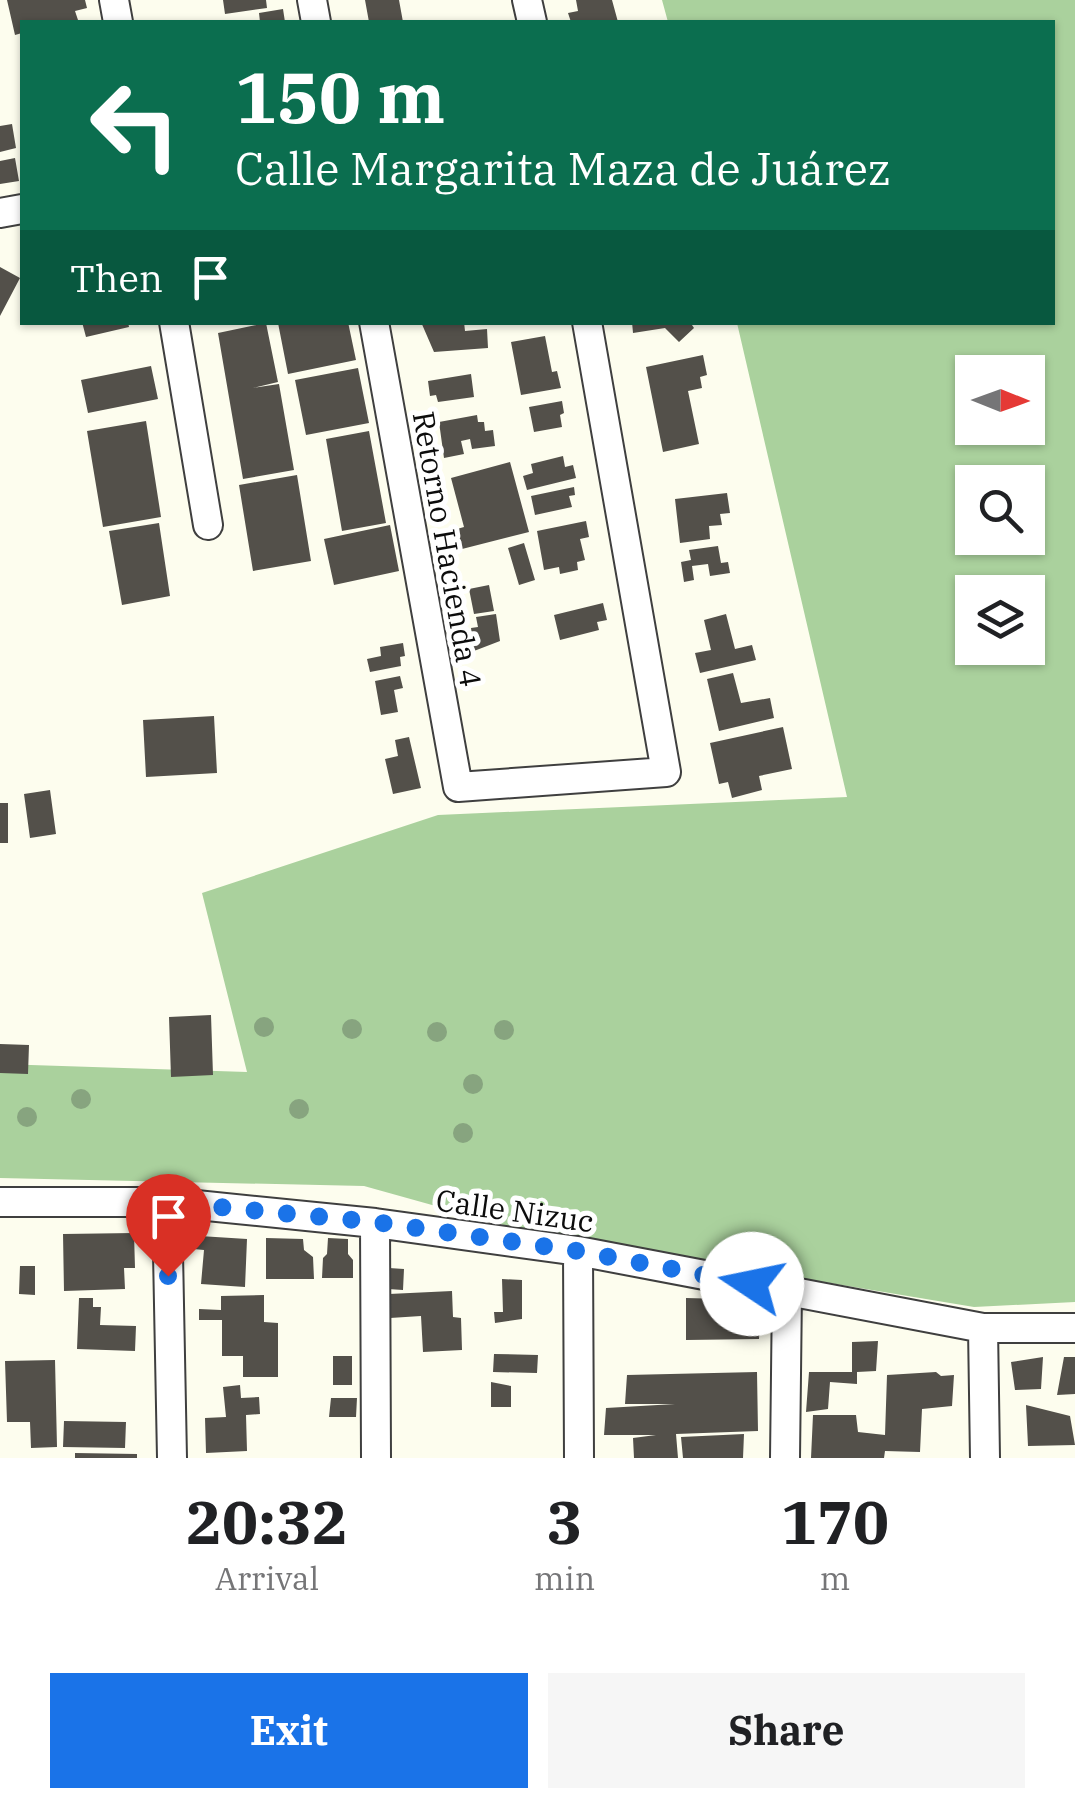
<!DOCTYPE html>
<html lang="en">
<head>
<meta charset="utf-8">
<style>
  :root { --surface:#fff; --page:#f6f6f6; --text:#202124; --muted:#757577; --accent:#1a73e8 }
  body { margin:0; font-family:"IBM Plex Serif",serif; background:var(--page); color:var(--text); height:100vh; display:flex; flex-direction:column; font-size:38px; white-space:nowrap }
  * { box-sizing:border-box; margin:0 }
  p { font-size:32px; color:var(--muted) }
  .icon { flex:none; width:55px; height:55px; fill:none; stroke:currentColor; stroke-width:2; stroke-linecap:round; stroke-linejoin:round }
  .map { position:relative; height:1458px; overflow:hidden }
  .drawer { display:flex; flex-direction:column; background:var(--surface); flex:1 }
  .drawer>* { flex:none }
  .top-card { position:absolute; left:20px; top:20px; width:1035px; height:305px; border-radius:0px; box-shadow:0 2px 8px #0004; background:#0b6e4f; color:#fff; overflow:hidden }
  .needle { width:65px; rotate:91deg }
  .controls { position:absolute; left:955px; top:355px; display:grid; gap:20px }
  .controls a { display:grid; place-items:center; width:90px; height:90px; border-radius:0px; background:var(--surface); box-shadow:0 2px 8px #0004; font-size:50px }
  .pin { position:absolute; display:grid; place-items:center; width:85px; height:85px; color:#fff; margin:-102px -42px; border-radius:50% 50% 50% 0; rotate:-45deg; box-shadow:0 0 10px #0007 }
  .pin .icon { rotate:45deg }
  .me { position:absolute; width:110px; margin:-55px; rotate:281deg; stroke-linejoin:round; filter:drop-shadow(0 0 8px #0008) }
  .turn { display:flex; align-items:center; gap:35px; height:210px; padding:0 50px; font-size:45px }
  .turn .icon { width:130px; height:130px; stroke-width:2.5 }
  .turn b { display:block; font-size:70px; line-height:85px }
  .then { display:flex; align-items:center; height:95px; padding:0 50px; background:#0003; gap:20px; font-size:38px }
  .eta { display:flex; justify-content:space-evenly; align-items:center; height:170px; text-align:center }
  .eta b { font-size:60px; font-weight:800; line-height:70px }
  .primary-button { display:flex; gap:20px; margin-top:auto; padding:20px 50px }
  .primary-button a { flex:1; height:115px; border-radius:0px; background:var(--accent); color:#fff; font-size:40px; font-weight:800; line-height:115px; text-align:center }
  .primary-button a+a { background:var(--page); color:var(--text) }
  .map>svg:first-child { display:block }
  .forest { fill:#aad19d; fill-rule:evenodd }
  .building { fill:#53504a }
  .lines { fill:none; stroke-linecap:round; stroke-linejoin:round }
  .street-casing { stroke:#3f3f3f; stroke-width:32 }
  .street { stroke:#fff; stroke-width:28 }
  .tree { fill:#87a47f }
  .route { stroke:#1a73e8; stroke-width:18; stroke-dasharray:0 32.4 }
  .labels { text-anchor:middle; dominant-baseline:central; stroke-width:10; stroke-linejoin:round; paint-order:stroke }
  .street-label { font-size:30px; fill:#0c0c0c; stroke:#fff }
</style>
</head>
<body>
<div class="map">
<svg width="1075" height="1458" viewBox="0 0 1075 1458">
  <rect width="100%" height="100%" fill="#fdfdee"/>
  <path class="forest" d="M662,0H1075V1302L974,1307L536,1234L364,1186L0,1178V1064L247,1072L202,893L438,815L847,797L737,323L1052,322V22H668ZM972,372H1028V428H972ZM972,482H1028V538H972ZM972,592H1028V648H972Z"/>
  <path class="building" d="M7,0H85L87,8L75,11L78,20L68,22H22V33L15,35Z
    M223,0H266L267,8L225,14Z
    M365,0H399L403,22H369Z
    M576,0H612L618,22H571L568,13L578,11Z
    M283,9L285,22H260L259,13Z
    M12,124L16,148L0,152V126Z
    M15,158L19,181L0,184V161Z
    M0,267L20,278L0,316Z
    M82,322H128L129,327L86,337Z
    M280,322H348L356,360L288,374L278,323Z
    M421,322H464L465,331L487,329L488,348L434,352Z
    M632,322H690L694,328L679,342L665,328L633,333Z
    M266,323L278,382L253,388L279,384L294,470L243,479L218,333Z
    M545,336L552,372L557,371L561,388L521,395L511,342Z
    M703,355L707,375L700,377L702,388L688,391L699,444L663,452L646,367Z
    M151,366L158,399L88,413L81,380Z
    M358,368L369,423L306,435L295,380Z
    M471,374L474,397L438,402L436,395L430,396L428,381Z
    M562,401L564,413L560,415L562,427L534,432L529,407Z
    M477,415L478,422H484L485,431L493,430L495,446L472,449L470,439L461,441L464,454L444,458L439,422Z
    M146,421L161,517L103,527L87,431Z
    M369,431L386,523L342,531L326,439Z
    M563,456L565,467L573,465L576,478L527,490L523,476L533,473L531,464Z
    M510,462L529,532L462,549L457,529L464,527L451,478Z
    M297,475L311,561L253,571L239,485Z
    M574,487L575,495L569,496L572,507L535,515L531,496Z
    M727,493L730,513L720,514L722,525L709,526L710,539L680,543L675,499Z
    M586,521L589,537L580,539L585,560L577,562L578,570L560,574L559,567L544,570L537,531Z
    M159,523L170,596L122,605L109,531Z
    M390,525L399,571L334,585L324,539Z
    M524,543L535,580L519,585L508,548Z
    M718,546L721,563L728,562L730,573L710,576L708,564L692,566L694,580L684,582L681,562L691,560L689,550Z
    M489,585L494,611L474,614L469,589Z
    M603,603L607,620L597,622L599,630L560,640L554,615Z
    M496,614L500,641L474,651L471,628L478,627L476,617Z
    M726,614L735,649L752,645L756,660L700,673L695,653L711,650L704,620Z
    M403,643L405,656L400,657L401,666L370,672L367,659L381,656L380,647Z
    M733,673L741,703L770,698L774,718L719,731L707,679Z
    M400,676L403,688L394,690L398,712L381,715L375,681Z
    M214,716L217,773L146,777L143,720Z
    M783,727L792,769L759,776L762,790L732,798L728,782L719,784L710,743Z
    M409,737L421,788L393,794L385,759L398,756L395,740Z
    M50,790L56,834L30,838L24,794Z
    M0,803H8V843H0Z
    M211,1015L213,1075L171,1077L169,1017Z
    M0,1044L29,1045L28,1074L0,1073Z
    M134,1233L135,1268H124L125,1289L64,1291L63,1234Z
    M184,1235L247,1239L245,1287L201,1284L204,1250L183,1248Z
    M266,1238L303,1239L304,1250L313,1257L314,1279H266Z
    M328,1238L348,1239V1254L353,1260V1278H322L323,1258L327,1254Z
    M20,1266H35V1295L19,1294Z
    M389,1268L404,1269L403,1290L388,1289Z
    M502,1279L522,1280V1319L495,1323L494,1312H503Z
    M452,1291L453,1317L461,1318L462,1350L423,1352L421,1316L390,1318L389,1294Z
    M264,1295V1322L278,1323V1377H243V1356H222V1320H199V1309L221,1310V1296Z
    M79,1298H93V1307H101L100,1325L136,1326L135,1351L77,1349Z
    M686,1298L723,1299L761,1307L759,1339L686,1340Z
    M878,1341L876,1371L857,1372V1384L830,1382L828,1409L806,1412L809,1372H852V1342Z
    M494,1354L538,1355L537,1373L493,1372Z
    M333,1356H352V1385H333Z
    M1043,1357L1041,1389L1015,1390L1011,1362Z
    M1064,1357H1075V1394L1057,1395Z
    M55,1360L57,1447L31,1448L30,1422H7L5,1361Z
    M757,1372L758,1431L676,1434L678,1458H634L633,1438L656,1435H604L606,1408L675,1404H625L627,1375Z
    M936,1372L941,1376L954,1375L952,1406L922,1409L920,1452L885,1451L884,1458H811L813,1415H856L858,1432L885,1435L887,1375Z
    M491,1382L511,1386V1407H491Z
    M240,1385L241,1398L259,1397L260,1414L246,1415L247,1451L206,1453L205,1418L226,1417L223,1387Z
    M331,1398H357L356,1417H329Z
    M1026,1405L1070,1416L1075,1445L1028,1446Z
    M64,1421L126,1422L125,1448L63,1447Z
    M744,1434L743,1458H683L681,1437Z
    M75,1453L137,1454V1458H75Z"/>
  <g class="lines">
    <defs>
      <path id="street" d="M114,0L118,22
        M312,0L316,22
        M527,0L532,22
        M0,213L22,209
        M174,322L208,525
        M374,322L458,787L666,772L587,322
        M0,1202H167L375,1223L578,1251L983,1328H1075
        M167,1202L172,1458
        M375,1223L376,1458
        M578,1251L579,1458
        M983,1328L985,1458
        M785,1458L787,1290"/>
    </defs>
    <use href="#street" class="street-casing"/>
    <use href="#street" class="street"/>
  </g>
  <g class="tree">
    <circle cx="264" cy="1027" r="10"/>
    <circle cx="352" cy="1029" r="10"/>
    <circle cx="504" cy="1030" r="10"/>
    <circle cx="437" cy="1032" r="10"/>
    <circle cx="473" cy="1084" r="10"/>
    <circle cx="81" cy="1099" r="10"/>
    <circle cx="299" cy="1109" r="10"/>
    <circle cx="27" cy="1117" r="10"/>
    <circle cx="463" cy="1133" r="10"/>
  </g>
  <g class="lines">
    <path class="route" d="M168,1276L167,1202L375,1222L578,1251L752,1284"/>
  </g>
  <g class="labels">
    <g class="street-label">
      <text transform="translate(448 549) rotate(80)">Retorno Hacienda 4</text>
      <text transform="translate(515 1210) rotate(8)">Calle Nizuc</text>
    </g>
  </g>
</svg>
<div class="controls">
<a><svg class="needle" viewBox="-14 -14 28 28"><path d="M0-13l5 13h-10z" fill="#e53935"/><path d="M0 13l5-13h-10z" fill="#757577"/></svg></a>
<a><svg class="icon" aria-label="search" viewBox="0 0 24 24"><circle cx="10" cy="10" r="6"/><path d="M15 15l6 6"/></svg></a>
<a><svg class="icon" aria-label="layers" viewBox="0 0 24 24"><path d="M12 4l9 5-9 5-9-5zM3 14l9 5 9-5"/></svg></a>
</div>
<div class="pin" style="left:168px;top:1276px;background:#d93025"><svg class="icon" aria-label="arrive" viewBox="0 0 24 24"><path d="M6 21V4h12l-3 4 3 4H6"/></svg></div>
<svg class="me" style="left:752px;top:1284px" viewBox="-20 -20 40 40"><circle r="19" fill="#fff"/><path d="M0-13L10 11 0 6-10 11z" fill="#1a73e8"/></svg>
<div class="top-card">
<div class="turn"><svg class="icon" aria-label="left" viewBox="0 0 24 24"><path d="M17 20v-9H6M10 6l-5 5 5 5"/></svg><div><b>150 m</b>Calle Margarita Maza de Juárez</div></div>
<div class="then">Then<svg class="icon" aria-label="arrive" viewBox="0 0 24 24"><path d="M6 21V4h12l-3 4 3 4H6"/></svg></div>
</div>
</div>
<section class="drawer">
<div class="eta">
<div><b>20:32</b><p>Arrival</p></div>
<div><b>3</b><p>min</p></div>
<div><b>170</b><p>m</p></div>
</div>
<div class="primary-button"><a>Exit</a><a>Share</a></div>
</section>
</body>
</html>
